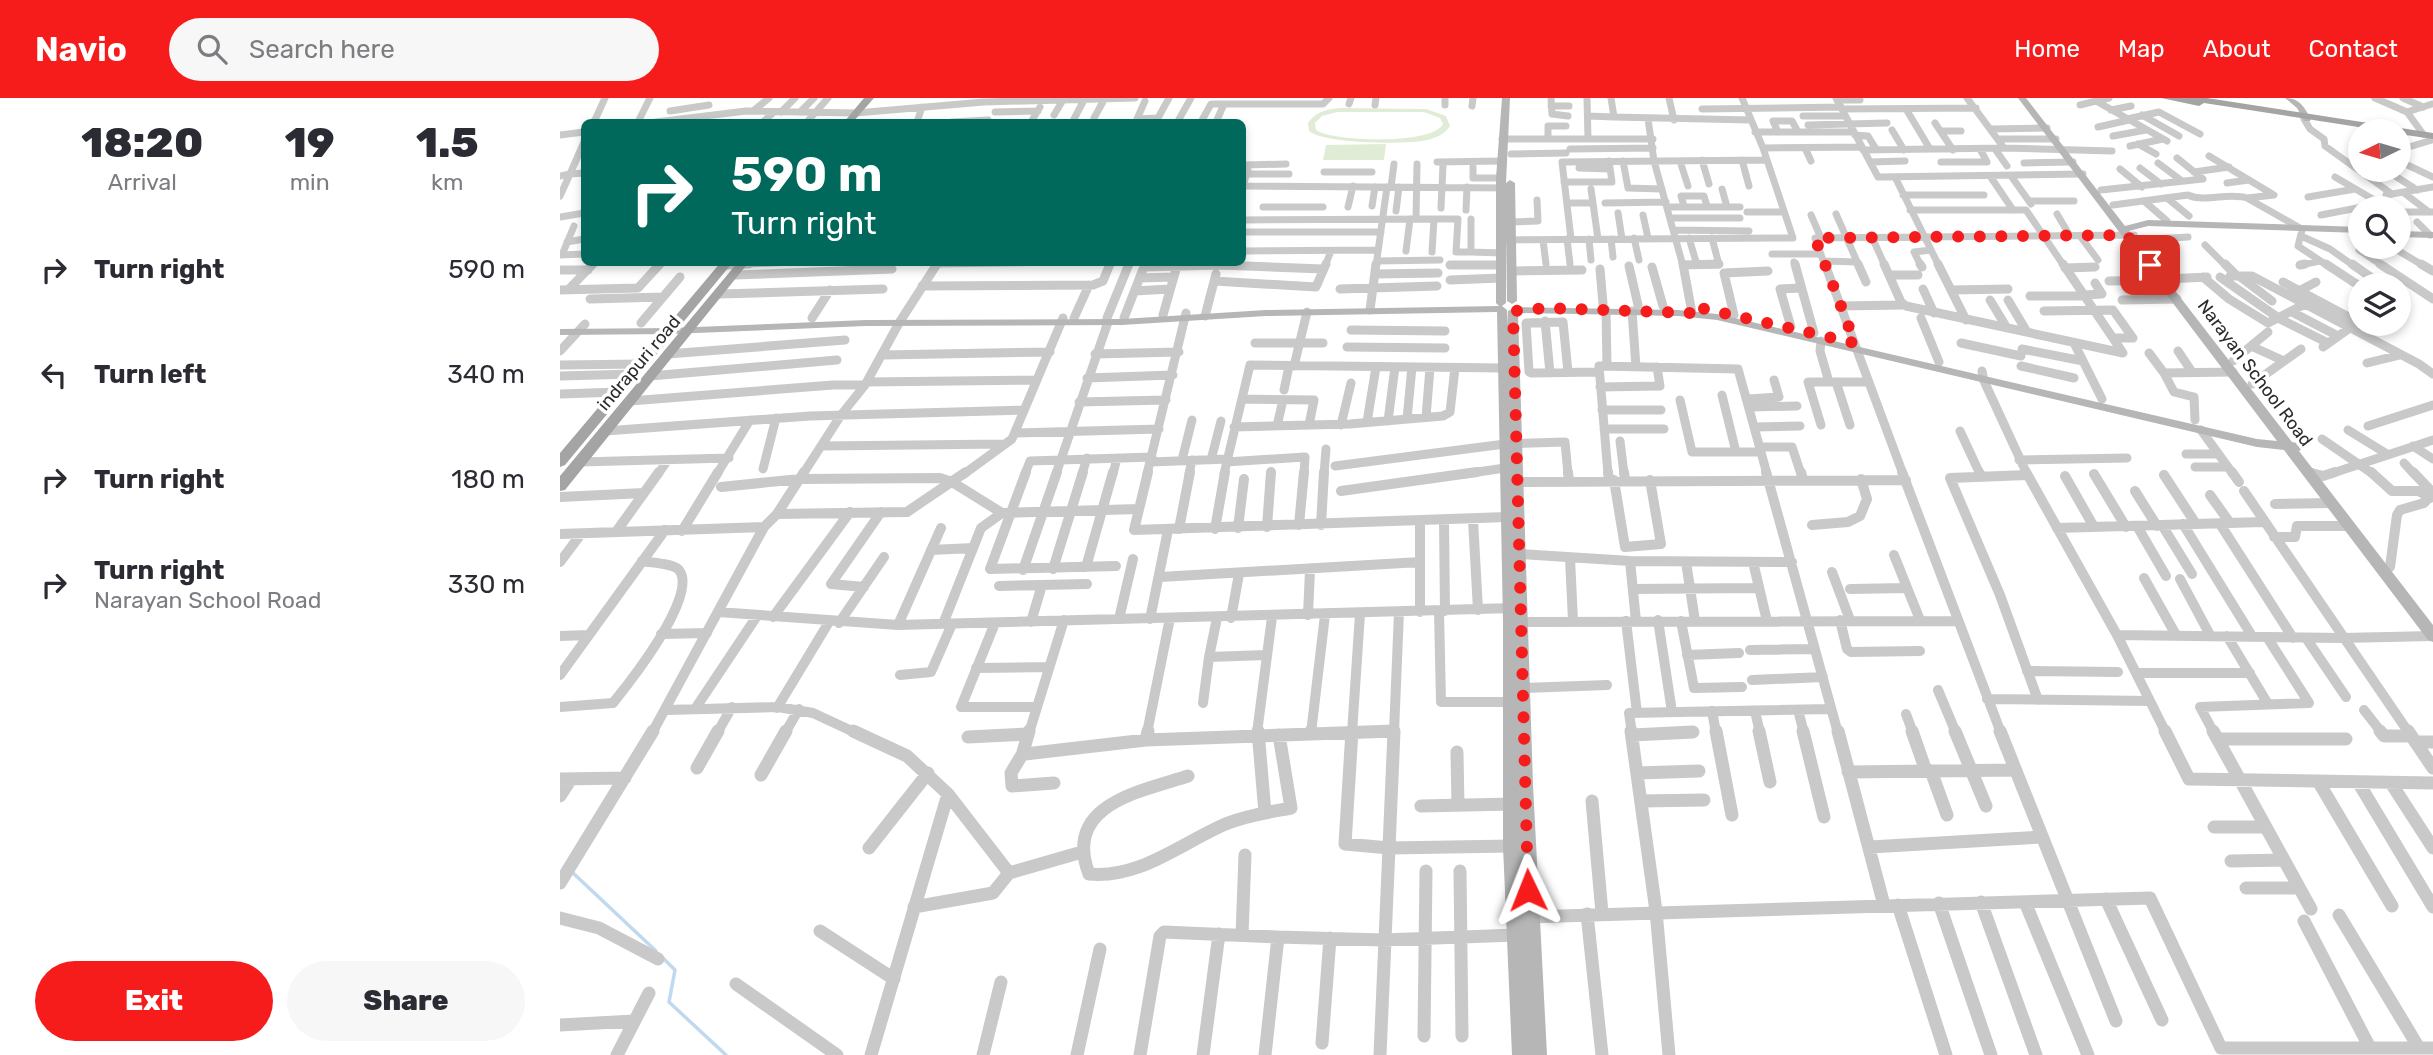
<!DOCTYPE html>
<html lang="en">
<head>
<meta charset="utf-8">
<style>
  :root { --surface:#fff; --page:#f7f7f7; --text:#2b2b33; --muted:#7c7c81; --accent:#f61c1b }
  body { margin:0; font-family:Rubik,sans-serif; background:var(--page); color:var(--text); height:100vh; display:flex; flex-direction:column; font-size:26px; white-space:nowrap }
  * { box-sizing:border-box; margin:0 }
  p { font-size:23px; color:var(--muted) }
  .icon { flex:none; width:38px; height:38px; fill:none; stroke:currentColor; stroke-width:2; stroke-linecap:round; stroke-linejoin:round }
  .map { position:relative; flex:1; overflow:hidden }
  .side { display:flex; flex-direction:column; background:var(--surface); width:560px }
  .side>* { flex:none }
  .banner { position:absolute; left:21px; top:21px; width:665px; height:147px; border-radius:10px; box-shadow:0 4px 10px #0003; background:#00695c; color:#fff; overflow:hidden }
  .needle { width:46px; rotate:265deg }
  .buttons { position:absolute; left:1788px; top:21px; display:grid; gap:14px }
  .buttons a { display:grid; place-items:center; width:63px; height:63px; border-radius:50%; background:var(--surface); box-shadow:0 4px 10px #0003; font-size:35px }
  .pin { position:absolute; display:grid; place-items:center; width:60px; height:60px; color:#fff; margin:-30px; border-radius:14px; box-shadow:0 4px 10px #0006 }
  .me { position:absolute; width:77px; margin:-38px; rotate:358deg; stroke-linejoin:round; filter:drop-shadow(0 0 5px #0008) }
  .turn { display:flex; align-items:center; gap:24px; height:147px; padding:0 35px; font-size:32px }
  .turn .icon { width:91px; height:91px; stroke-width:2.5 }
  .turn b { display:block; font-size:49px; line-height:60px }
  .eta { display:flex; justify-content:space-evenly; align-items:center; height:119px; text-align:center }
  .eta b { font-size:42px; font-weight:800; line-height:49px }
  .cta { display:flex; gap:14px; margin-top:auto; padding:14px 35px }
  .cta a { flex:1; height:80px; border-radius:42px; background:var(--accent); color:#fff; font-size:28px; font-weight:800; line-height:80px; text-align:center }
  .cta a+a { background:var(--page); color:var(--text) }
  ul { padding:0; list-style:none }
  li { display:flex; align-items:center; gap:21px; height:105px; padding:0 35px }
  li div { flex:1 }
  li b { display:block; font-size:26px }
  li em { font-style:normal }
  header { display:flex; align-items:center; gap:42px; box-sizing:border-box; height:98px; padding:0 35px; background:var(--accent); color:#fff }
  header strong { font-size:33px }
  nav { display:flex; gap:38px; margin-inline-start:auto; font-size:24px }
  .search { width:490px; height:63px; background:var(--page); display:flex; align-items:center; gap:18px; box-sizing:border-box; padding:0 24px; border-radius:38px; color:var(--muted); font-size:26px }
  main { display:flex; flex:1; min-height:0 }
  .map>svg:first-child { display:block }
  .green { fill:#e1ecd7; fill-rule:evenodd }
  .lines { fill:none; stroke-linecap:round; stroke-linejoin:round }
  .stream { stroke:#c1d9ee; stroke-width:3.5 }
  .street-far3 { stroke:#c9c9c9; stroke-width:7 }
  .street-far2 { stroke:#c9c9c9; stroke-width:9 }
  .street-far1 { stroke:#c9c9c9; stroke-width:10 }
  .street { stroke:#c9c9c9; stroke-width:13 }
  .secondary { fill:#b6b6b6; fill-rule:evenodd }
  .primary { fill:#a4a4a4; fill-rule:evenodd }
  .route { stroke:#f61c1b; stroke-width:12; stroke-dasharray:0 21.6 }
  .labels { text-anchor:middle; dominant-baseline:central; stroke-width:7; stroke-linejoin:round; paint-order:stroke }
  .street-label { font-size:18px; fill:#2c2c2c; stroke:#fff }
</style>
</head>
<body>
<header>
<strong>Navio</strong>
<div class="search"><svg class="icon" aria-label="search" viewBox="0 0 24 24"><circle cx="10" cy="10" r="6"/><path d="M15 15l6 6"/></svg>Search here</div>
<nav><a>Home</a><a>Map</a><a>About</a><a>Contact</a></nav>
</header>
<main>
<section class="side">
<div class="eta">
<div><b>18:20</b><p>Arrival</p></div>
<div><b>19</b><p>min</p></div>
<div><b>1.5</b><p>km</p></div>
</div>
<ul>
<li><svg class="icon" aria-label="right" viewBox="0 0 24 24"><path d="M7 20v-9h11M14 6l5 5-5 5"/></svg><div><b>Turn right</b></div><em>590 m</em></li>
<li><svg class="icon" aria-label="left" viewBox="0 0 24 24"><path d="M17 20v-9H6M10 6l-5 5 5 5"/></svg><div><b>Turn left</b></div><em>340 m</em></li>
<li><svg class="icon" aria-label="right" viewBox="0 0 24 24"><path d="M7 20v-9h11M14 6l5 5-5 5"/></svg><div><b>Turn right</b></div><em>180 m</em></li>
<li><svg class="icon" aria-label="right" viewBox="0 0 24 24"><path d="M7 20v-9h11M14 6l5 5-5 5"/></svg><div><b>Turn right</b><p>Narayan School Road</p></div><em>330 m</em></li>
</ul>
<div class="cta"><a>Exit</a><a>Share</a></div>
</section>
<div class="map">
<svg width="1873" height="957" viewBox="0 0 1873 957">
  <rect width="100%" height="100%" fill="#fff"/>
  <path class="green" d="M781,10L866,11L886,18L890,28C885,36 876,40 867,42C846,47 765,46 749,33L748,25C756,13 768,11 781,10ZM777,14H864L880,20L883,26C873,47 773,44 756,32L755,25L762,18Z
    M826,46L824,62H763L766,47Z"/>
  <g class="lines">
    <path class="stream" d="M12,774L96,853
      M103,860L115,872L109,904L166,957"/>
    <path class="street-far3" d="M885,0V7
      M991,0L992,16L1008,18
      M1027,0L1028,41
      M1051,0L1054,19L1190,22
      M1109,0L1114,22
      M1276,0L1318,79L1523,76
      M1407,0L1444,50
      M1549,0L1536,3L1607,43
      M1815,0L1847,14
      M1843,0L1863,9
      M1277,2H1300
      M585,3L577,21L598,20L609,0
      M789,6L791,0
      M815,7L816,0
      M1520,7L1536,3
      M912,8L913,0
      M991,8H1009
      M1142,11L1281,9
      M1282,11L1416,10
      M1346,11L1370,51
      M1551,12L1571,8
      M110,13L149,7
      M193,13L209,0
      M221,14L235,0
      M240,14L254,0
      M435,14L478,13
      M494,17L503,2
      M1582,17L1619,38
      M1028,18L1054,19
      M1243,18H1285
      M534,20L544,2
      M514,21L524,2
      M1088,21L1094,63L1123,168
      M1567,21L1599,14L1640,36
      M1744,21L1750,31L1764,41L1765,48L1832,96
      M657,22L664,6
      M618,23L631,0
      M34,24L45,0
      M78,24L90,0
      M96,24L186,13L296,15L424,4L575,0
      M203,24L214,14
      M247,24L268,0
      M357,24L362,9
      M392,24L428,22L427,24
      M471,24L480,9
      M641,24L651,6H763L769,0
      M1375,25L1393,52
      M1248,27L1327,25
      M1538,29L1569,22
      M1431,31L1487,30
      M1332,32L1344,52
      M1381,33H1401
      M1195,34H1294
      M1218,34L1213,23H1232L1238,34
      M1863,36L1847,14L1872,6
      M0,37L24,34
      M1295,37L1308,38L1316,51
      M1553,38L1586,32
      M942,41H1093
      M988,41V28H1006
      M1438,41H1496
      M1578,46L1596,56
      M1570,48L1603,41
      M1203,50L1302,49
      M1245,50L1251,63
      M1010,51L1093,50
      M1435,51L1447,68
      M1303,52L1444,50L1552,53
      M1839,52L1872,42
      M951,56L1006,55
      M1649,58L1714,97L1687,100L1740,130L1742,132L1738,148L1768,168
      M1142,62L1149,86
      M1182,62L1189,88
      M1063,63L1068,90L1102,91
      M1120,63L1128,88
      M1839,63L1873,79
      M877,64L942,63
      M1310,64L1345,63
      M1381,64H1427L1420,51
      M1464,65L1513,64
      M1598,65L1622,83
      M685,67L726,66
      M689,67L683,88L948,90
      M913,69V80H941
      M1019,70L1050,71
      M1580,70L1601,86
      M1560,71L1582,89
      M1826,72L1857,92
      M764,74H812
      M1634,74L1669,69
      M683,76H729
      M0,78L10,76L24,44
      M1430,78L1453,112
      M1451,78L1471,106
      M1335,79L1379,168
      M1775,79L1828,110
      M1004,84H1052L1049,63
      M1667,85L1689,82
      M831,89L834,66
      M1031,91L1038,141
      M1162,91L1167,109
      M1541,92L1643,81L1617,60
      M1844,95L1869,114
      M1343,97H1424
      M1826,97L1873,89
      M0,98L10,76L24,75
      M1748,99L1795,91
      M1607,100L1629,118
      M1469,103H1514
      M1584,103L1607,123
      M1007,105H1033
      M1045,105L1106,104
      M1553,107L1628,97C1645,105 1668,94 1687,100
      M812,108L815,89
      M1124,108L1121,98H1144L1147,108
      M703,109H763
      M788,109L793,88
      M1107,109H1180
      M881,110L883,67
      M906,112L907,89
      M1350,112H1466L1504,168
      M836,113L839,89
      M1187,114H1224
      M1839,114H1873
      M1058,115L1062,141
      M1276,116L1299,168
      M1497,116L1510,138
      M1083,117L1088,140
      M1251,117L1261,140
      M1761,117L1823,105
      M0,119L24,115
      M1111,120H1180
      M856,121L857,66
      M874,121H898L896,154H911
      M911,121V154L941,155
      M682,122L874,121L872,154
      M952,124L978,123L977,102
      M1857,124L1870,137
      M1114,132L1189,133
      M1796,132L1801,147
      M682,134H821
      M1520,138L1538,162
      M1741,138L1770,151L1794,168
      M1312,139L1325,168
      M1074,140L1079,162
      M1129,140L1137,167
      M1007,141L1010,166
      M1011,141L1002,64L1206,62
      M1029,141L1031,162
      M1051,141L1053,159
      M944,142L1233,140L1203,50L1182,0
      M983,142L986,166
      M1577,142L1628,139
      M7,144L24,141
      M1645,147L1666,168
      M1832,149L1864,168
      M1799,152L1823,168
      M682,153L818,152
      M846,153L850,121
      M1212,156H1261
      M0,157L24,156
      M2,157L14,128
      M817,163L880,162
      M1264,163L1297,164
      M1234,164L1235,168
      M377,166L505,164
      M166,167L233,164
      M890,167H941
      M1123,167H1159L1152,140
      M1740,167L1760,163
      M31,168L35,164
      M99,168L102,164
      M376,168L378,164
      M549,168L551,164
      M568,168L570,164
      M585,168L586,164
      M632,168H679
      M765,168L771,153
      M816,168L827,89
      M1265,168L1255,140L1574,137
      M1361,168L1354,154L1371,152"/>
    <path class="street-far2" d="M1123,166L1132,215
      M1235,166L1254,235
      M1265,166L1343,376
      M1298,166L1306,184
      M1324,166L1341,204L1346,208L1563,255L1503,166
      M1360,166L1362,169
      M1378,166L1406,222
      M1665,166L1677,178H1670
      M1766,166L1801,189
      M1792,166L1822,187
      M1820,166L1873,201
      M1861,166L1873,173
      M166,167L189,166
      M890,167H941
      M1123,167L1159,166
      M1740,167L1745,166
      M1069,168L1078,207
      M585,169L660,167L763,171
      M1092,169L1103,208
      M1505,170L1535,169
      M1040,171L1043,206
      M0,172H28
      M953,173L1022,172
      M815,176L878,175
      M175,177L332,171
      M1329,177H1358
      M1677,178H1692L1859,266L1873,276
      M1679,178L1712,203
      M1643,179L1669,201L1708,225L1755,201
      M1660,179L1720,221L1768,245
      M580,180L614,179
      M1608,181L1647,179
      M890,182L941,180
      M654,183L756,189L766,166
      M1549,183L1601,182
      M1723,184L1798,224L1763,249
      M362,188L533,187L543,183L550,166
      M780,191L877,188
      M1363,191L1374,215
      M0,192L78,190L100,166
      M8,192L33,166
      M1391,192L1448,191
      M575,193L610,191
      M1739,193L1756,184
      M160,196L323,191
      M1524,197L1542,196L1535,185
      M1470,198H1525
      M30,201L103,199
      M1430,202L1447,230
      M1448,202L1467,234
      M1562,202L1617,201
      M1281,208L1342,207
      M810,212L816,166
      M1046,212L1047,268
      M1072,213L1076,269
      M1484,213L1553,212L1573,240H1554
      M1732,214L1778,238
      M603,217L617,168
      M1174,217L1164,175L1208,173
      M645,218L656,176
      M252,220L270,192
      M514,220L529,187
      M547,220L569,166
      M564,220L585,166
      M1361,220L1379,264
      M985,223L990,275
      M81,225L120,179
      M1231,229L1220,191L1241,190
      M791,232L885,233
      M1261,243L1260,253L1269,284
      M695,245H763
      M1401,245L1461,258
      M1514,245L1542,301
      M1691,248L1724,263
      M787,249L885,250
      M1462,251L1523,263
      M0,253L25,226
      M1618,253L1632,274
      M1589,255L1604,275
      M108,256L285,242
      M535,256L619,254
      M323,257L490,254
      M1673,263L1708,234
      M1807,265L1840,257
      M0,267L82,266
      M734,268L747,214
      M1461,268L1514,280
      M1422,273L1424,283L1467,376
      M1008,274L1003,224L966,225L969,274L971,275L1039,274
      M0,278L74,276
      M90,278L277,262
      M527,280L613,277
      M307,284L477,282
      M1276,284L1290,327
      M1692,286L1741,251
      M1040,289L1100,288L1097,269
      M724,292L729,268
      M0,296L59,294
      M1162,297L1176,354
      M682,301L754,302L749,327
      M1188,301L1219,299L1214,282
      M1120,302L1132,354H1200
      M70,303L273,287H305
      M519,304L606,302
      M1191,309L1237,308
      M1042,312H1101
      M866,319L870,270
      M847,321L852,269
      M1635,322L1634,299L1614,294L1604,275L1673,274
      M828,323L835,269
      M807,324L816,269
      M781,327L791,285
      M1261,327L1248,284H1309
      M717,328L723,302
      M1808,328L1873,307
      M674,329L790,326L883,318L890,314L895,270
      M1195,329L1240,328
      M1044,331H1104
      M1641,332L1673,376
      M1788,332L1827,356
      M45,333L250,318L464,312
      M1400,333L1420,376
      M456,335L599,331
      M1762,341L1813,376
      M1060,343L1064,376
      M261,348L445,346
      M1853,348L1873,361
      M1200,349H1232L1241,376
      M1626,356H1658
      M622,362L632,322
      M651,362L661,323
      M1459,362L1567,360
      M20,364L169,360
      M591,364L667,361
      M666,364L745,359L744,376
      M1844,365L1854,376
      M775,368L945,346L1005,344L1008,376
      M1635,369H1668
      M203,371L216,320
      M1748,374L1754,376
      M98,376L108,362
      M157,376L190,322
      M243,376L281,317L305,287L339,225L377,166
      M404,376L452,341L503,220
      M465,376L470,363L592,359
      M496,376L548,224
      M522,376L527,360
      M553,376L557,360
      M587,376L626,215
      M629,376L632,362
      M664,376L690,267L942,270
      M764,376L766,351
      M904,376L945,370
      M1048,376L1039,268L1178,271L1207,376
      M1770,376L1873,342"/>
    <path class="street-far1" d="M466,374L430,471L556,468
      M588,374L574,432L947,419
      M1008,374L1009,384
      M1048,374L1049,382
      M1064,374L1065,382
      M1206,374L1278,635
      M1241,374L1243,381
      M1342,374L1441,635
      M1419,374L1421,378
      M1466,374L1557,537L1606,635
      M1672,374L1679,384
      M1748,374L1763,378L1775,374
      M1811,374L1832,393H1859L1870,400
      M1534,376L1566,429
      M1467,377L1390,380L1440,497L1478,602
      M1604,377L1636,426
      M1505,378L1534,429
      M1054,382L1065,449L1101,446L1090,382
      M950,384L1346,382
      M161,389L240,381L380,380L392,384L442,415L579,411
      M781,393L917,374
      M1575,393L1597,428
      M1684,393L1849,635
      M1650,397L1670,425
      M0,399L84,395
      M1715,406L1771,405
      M217,416L347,414L406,374
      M913,422L918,512
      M860,423V514
      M884,423L885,513
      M1623,426L1692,538
      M1660,426L1733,540
      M739,427L744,374
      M761,427L764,374
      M1252,427L1288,424L1300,418L1307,401L1301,381
      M1602,427L1632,476
      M1577,428L1606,478
      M707,429L711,374
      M678,430L684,381
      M1497,430L1703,424
      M619,431L630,374
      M655,431L665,374
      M122,433L158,374
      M56,434L99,374
      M0,436L204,429
      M1714,439H1735L1737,428H1789
      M371,452L413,450
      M960,456L1070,463L1232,464
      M1334,457L1360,522
      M1010,460L1013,523
      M1070,463L1076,523
      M0,464L21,436
      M1126,464L1135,523
      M1193,464L1207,523
      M526,469L553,374
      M1830,469L1837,417L1840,412L1864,405L1873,395L1853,374
      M493,471L523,374
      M463,472L497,374
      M1272,474L1290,522
      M600,479L860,464
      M1584,480L1616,537
      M1620,481L1650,537
      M439,488L527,486
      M304,489L271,486L321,414
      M1073,491L1199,490
      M1290,491L1347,490
      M879,513L881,604H951
      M158,514L338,527L954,510
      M748,517L750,472
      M213,519L290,414
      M657,520L649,559L706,557
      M671,520L679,476
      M559,521L573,461
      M590,521L608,432
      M1098,522L1112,614
      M1280,522L1287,551L1291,554L1360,553
      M1066,523L1077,615
      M1121,523L1134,590L1182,589
      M471,524L482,487
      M956,524L1398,523
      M279,525L324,459
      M435,525L401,609H476
      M383,526L421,430L442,415
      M338,527L381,430
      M101,536L147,535
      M1557,537L1782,540L1873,538
      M0,538L28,537
      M1667,538L1708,606
      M1746,540L1786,599
      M1190,552L1255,551
      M1127,557L1179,555
      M416,570L489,569
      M1467,573L1558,574
      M1576,575H1690
      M0,577L105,432
      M340,577L371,574L392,526
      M1192,582L1263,579
      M962,590L1047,587
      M1378,592L1396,635
      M1427,601L1590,603
      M643,605L649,559
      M0,609L53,605C70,584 139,497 119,472C112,465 92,465 82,463
      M217,610L269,524
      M135,611L197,518
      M106,612L218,609L253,615L296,635
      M1238,612L1244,635
      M1804,612L1822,635
      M1152,613L1156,635
      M1195,613L1200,635
      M1346,616L1353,635
      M92,635L204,429L217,416L244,374
      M157,635L172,609
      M225,635L239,611
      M469,635L504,522
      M587,635L610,520
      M697,635L712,519
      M751,635L765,517
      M792,635L800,516
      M807,635L834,634L839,514
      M1072,635L1069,615L1270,611
      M1115,635L1133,634
      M1654,635L1640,609L1749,605L1707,539"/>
    <path class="street" d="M293,633L347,658L388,696L311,957
      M469,633L463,654L465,656L586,642L834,633
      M698,633L705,715
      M792,633L785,746L829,750L952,748
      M1071,633L1096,813L1109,957
      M1156,633L1172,717
      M1199,633L1210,684
      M1243,633L1264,719
      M1278,633L1324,807
      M1352,633L1366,673
      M1395,633L1426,708
      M1440,633L1556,923
      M1605,633L1629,681L1873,685
      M1653,633L1751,811
      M1820,633L1824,638H1851
      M1848,633L1873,670
      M751,636V633
      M1072,637L1133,634
      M408,639L468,636
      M1657,641H1786
      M586,642L588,633
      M1855,644H1873
      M897,654L898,707
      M463,655L451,675L452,688L494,685
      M137,670L158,633
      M1371,673L1387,717
      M1288,674L1455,672
      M1078,675L1139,673
      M201,677L226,633
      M628,678C578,694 503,707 529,776C581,781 622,744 668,725C688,717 710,714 731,710L719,637
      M0,681L65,680
      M1758,683L1832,808
      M1798,684L1873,809
      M1831,685L1873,750
      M388,696L449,775L522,754
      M0,698L11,681
      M1032,703L1042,815
      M1081,703L1144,702
      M861,708L952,706
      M1654,729H1705
      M1310,749L1481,739
      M309,750L368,675
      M1671,763L1724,762
      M900,773L902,938
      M0,785L93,633
      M1686,790H1739
      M1546,801L1602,922
      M1421,804L1476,957
      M1465,804L1528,957
      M1379,805L1431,957
      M1338,807L1386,957
      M354,809L433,795L449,775
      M1027,816L1042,957
      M1779,817L1859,950
      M968,819L1590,800L1661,950H1873
      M0,820L39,830L98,861
      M1744,823L1809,948
      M260,833L334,881
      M682,837L685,757
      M718,839L823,842L955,837
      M176,886L277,957
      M0,927L74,923
      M864,938L866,773
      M762,945L770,840
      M57,957L89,895
      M423,957L441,884
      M517,957L540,851
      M580,957L600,838L604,834L718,839L705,957
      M643,957L659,836
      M820,957L834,634"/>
    <path class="secondary" d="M942,0H950L946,85L950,82L955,85L957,203L952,206L947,203L946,133V205L942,208L947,212L948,228V213L956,209L1118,212L1157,216L1697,341L1717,343L1458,0H1466L1565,128L1588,122L1801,129V135L1588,128L1569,133L1732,344L1742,346L1744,349L1739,353L1873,527V544L1868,542L1724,352L1697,349L1157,222L1118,218L958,215L973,687L987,957H952L943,748V524L937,214L706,218L562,227L306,228L111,236L0,237V231L111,230L306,222L562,221L706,212L939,208L936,205V80Z
      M1725,0C1740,0 1744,9 1751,21L1750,23H1744L1737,10Z
      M1839,133L1873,134V140L1839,139Z"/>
    <path class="primary" d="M304,0H314L293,24H284Z
      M1601,0H1647L1873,35V41L1839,36V33H1824L1644,5L1639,8Z
      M161,164H173L5,367L0,369V355Z
      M178,164H189L5,392L0,393V378Z"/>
  </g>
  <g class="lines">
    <path class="route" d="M968,792L953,213L987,210L1132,215L1131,209L1141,210L1295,245L1255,140L1567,137L1590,167"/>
  </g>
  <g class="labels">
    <g class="street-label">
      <text transform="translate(79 265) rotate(-50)">indrapuri road</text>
      <text transform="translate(1695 275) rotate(53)">Narayan School Road</text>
    </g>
  </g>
</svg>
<div class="buttons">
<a><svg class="needle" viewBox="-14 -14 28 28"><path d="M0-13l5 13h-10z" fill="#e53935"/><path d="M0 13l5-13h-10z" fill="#7c7c81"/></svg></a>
<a><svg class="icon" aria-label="search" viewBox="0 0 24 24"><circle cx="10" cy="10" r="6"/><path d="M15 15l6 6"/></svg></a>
<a><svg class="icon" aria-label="layers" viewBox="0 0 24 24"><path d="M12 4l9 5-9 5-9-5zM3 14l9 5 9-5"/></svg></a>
</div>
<div class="pin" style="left:1590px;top:167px;background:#d93025"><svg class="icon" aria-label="arrive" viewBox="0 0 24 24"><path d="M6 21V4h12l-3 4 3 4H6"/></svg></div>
<svg class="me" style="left:968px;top:792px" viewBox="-20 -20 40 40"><path d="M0-17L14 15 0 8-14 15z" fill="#f61c1b" stroke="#fff" stroke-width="4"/></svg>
<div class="banner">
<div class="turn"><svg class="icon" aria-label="right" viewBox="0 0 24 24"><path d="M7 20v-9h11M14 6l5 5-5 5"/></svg><div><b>590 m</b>Turn right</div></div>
</div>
</div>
</main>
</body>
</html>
